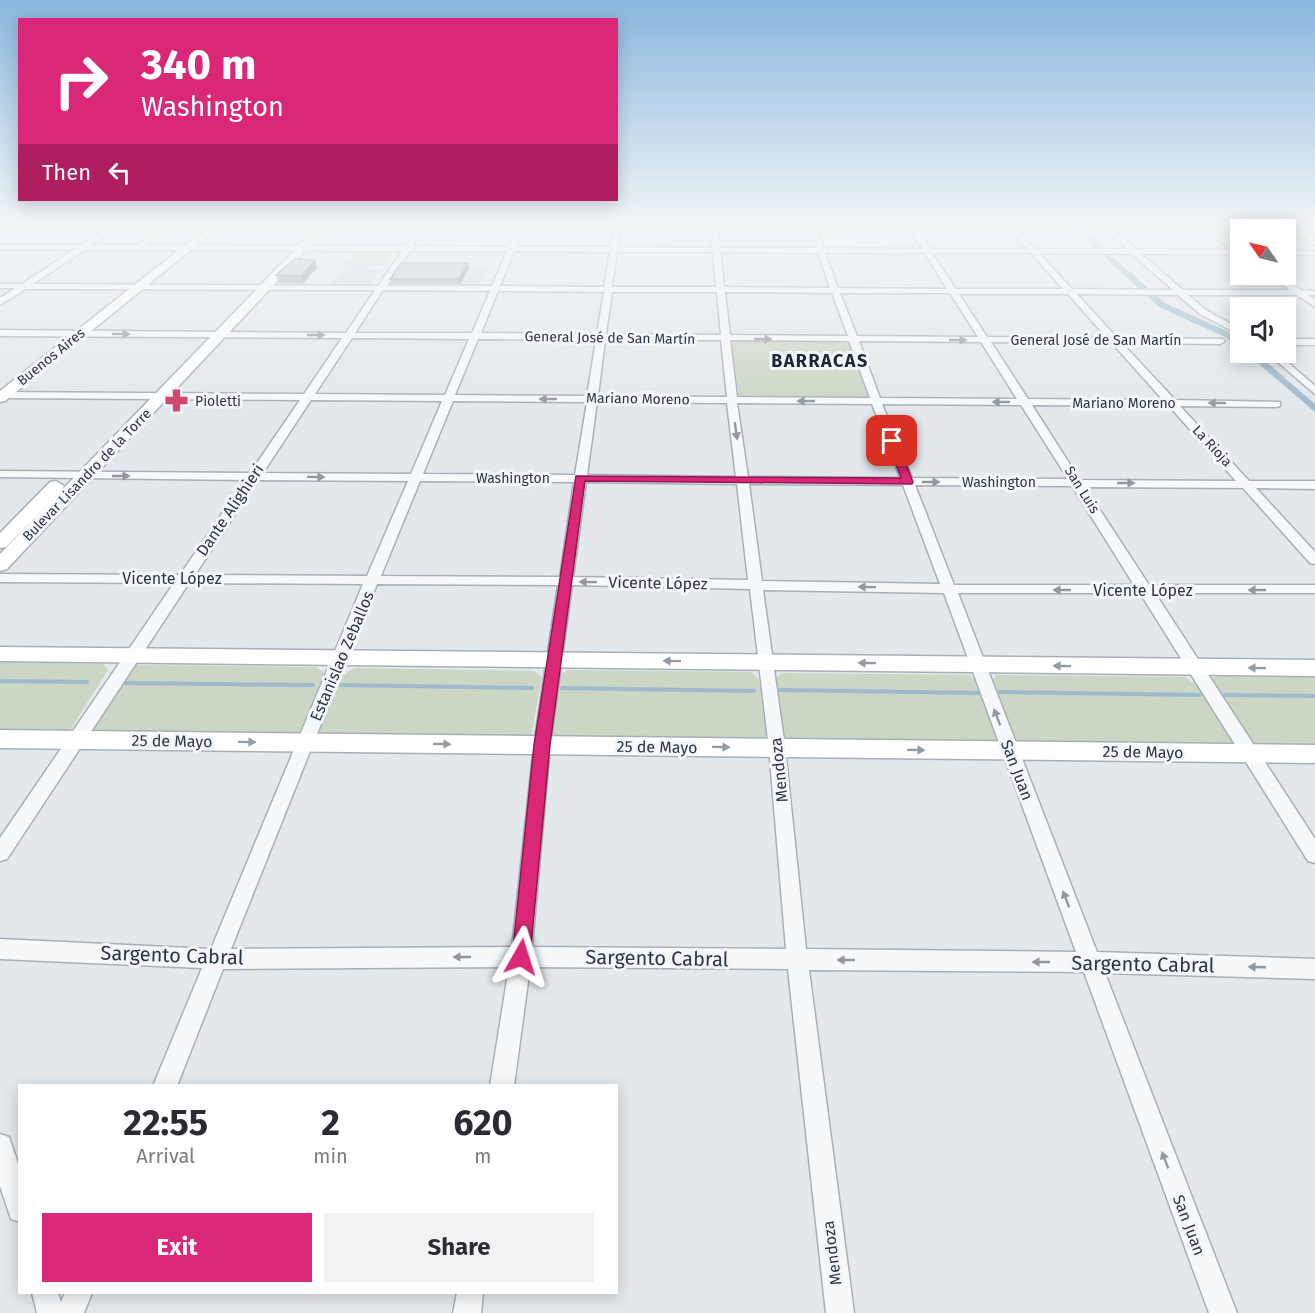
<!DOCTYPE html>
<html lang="en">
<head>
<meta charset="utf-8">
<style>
  :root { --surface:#fff; --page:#f2f2f3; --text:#2b2b33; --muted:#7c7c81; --accent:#db2777 }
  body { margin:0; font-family:"Fira Sans",sans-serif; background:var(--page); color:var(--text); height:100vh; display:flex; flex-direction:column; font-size:22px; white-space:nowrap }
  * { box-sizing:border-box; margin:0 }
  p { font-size:20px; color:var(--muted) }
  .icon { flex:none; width:33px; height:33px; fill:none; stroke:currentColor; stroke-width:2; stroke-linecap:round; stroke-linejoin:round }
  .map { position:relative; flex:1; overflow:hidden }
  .drawer { position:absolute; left:18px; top:1084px; width:600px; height:210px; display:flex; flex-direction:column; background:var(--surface); border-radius:0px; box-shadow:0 3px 15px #0003 }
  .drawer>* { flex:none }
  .banner { position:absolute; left:18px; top:18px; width:600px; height:183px; border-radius:0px; box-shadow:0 3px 15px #0003; background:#db2777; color:#fff; overflow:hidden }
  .needle { width:39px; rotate:304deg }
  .tools { position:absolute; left:1230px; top:219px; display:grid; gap:12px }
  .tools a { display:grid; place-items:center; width:66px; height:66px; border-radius:0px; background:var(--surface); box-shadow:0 3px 15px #0003; font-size:30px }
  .pin { position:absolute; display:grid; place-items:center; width:51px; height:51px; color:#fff; margin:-26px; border-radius:12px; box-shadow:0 3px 9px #0006 }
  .me { position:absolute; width:66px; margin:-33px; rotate:6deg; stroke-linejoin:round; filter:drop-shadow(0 0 4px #0008) }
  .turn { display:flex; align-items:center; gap:21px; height:126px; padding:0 24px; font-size:27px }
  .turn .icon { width:78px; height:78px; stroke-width:2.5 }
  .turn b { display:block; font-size:42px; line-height:51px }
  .then { display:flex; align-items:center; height:57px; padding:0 24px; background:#0003; gap:12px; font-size:22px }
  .eta { display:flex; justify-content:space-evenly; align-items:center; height:102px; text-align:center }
  .eta b { font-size:36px; font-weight:700; line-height:42px }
  .primary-button { display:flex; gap:12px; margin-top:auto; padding:12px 24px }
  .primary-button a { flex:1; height:69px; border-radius:0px; background:var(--accent); color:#fff; font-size:24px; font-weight:700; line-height:69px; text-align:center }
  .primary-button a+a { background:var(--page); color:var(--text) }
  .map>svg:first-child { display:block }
  .built { fill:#d1d7de }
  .green { fill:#cbd6c4 }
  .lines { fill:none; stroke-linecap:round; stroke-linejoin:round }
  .stream { stroke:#9ebacc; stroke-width:4 }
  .canal { fill:#9ebacc; fill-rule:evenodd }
  .street-casing { stroke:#a8afb7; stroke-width:3 }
  .secondary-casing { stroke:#a8afb7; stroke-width:3 }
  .highway-casing { stroke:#8a97a3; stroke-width:3 }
  .street { fill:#f6f8fa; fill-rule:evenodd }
  .secondary { fill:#fff; fill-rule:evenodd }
  .highway { fill:#fff; fill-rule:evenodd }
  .wall { fill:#a0a7ae }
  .shaded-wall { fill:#82888d }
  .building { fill:#bac2ca; stroke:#82888d; stroke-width:1.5 }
  .oneway { fill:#9098a0 }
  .oneway2 { fill:#959ba2 }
  .route { fill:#db2777; stroke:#8e194d; stroke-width:1.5 }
  .labels { text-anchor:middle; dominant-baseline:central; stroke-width:6; stroke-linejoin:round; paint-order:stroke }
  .far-street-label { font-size:14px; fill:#2b3745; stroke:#f3f6f9 }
  .far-poi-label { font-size:14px; fill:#2b3745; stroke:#f3f6f9; text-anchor:start }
  .street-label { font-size:16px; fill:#2b3745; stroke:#f3f6f9 }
  .far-district-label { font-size:18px; font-weight:bold; letter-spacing:1.5px; fill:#1d2836; stroke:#f3f6f9 }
  .near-street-label { font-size:20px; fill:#2b3745; stroke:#f3f6f9 }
</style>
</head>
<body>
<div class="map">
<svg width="1315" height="1313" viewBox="0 0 1315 1313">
  <rect width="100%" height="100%" fill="#e3e8ec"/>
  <path class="built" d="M347,265H370L367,269H381L369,285H330Z
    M401,268H487L479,285H389Z"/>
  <path class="green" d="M358,252H393L384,265H347Z
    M738,340L843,342L852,344L869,396L865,399L744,398L738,396L731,344Z
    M0,662L103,664L108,670L70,730L58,734H0Z
    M137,665L315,667L325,673L300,732L288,738L88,731L129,667Z
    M355,668L534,671L542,677L531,737L322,735L319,731C326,709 332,677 355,668Z
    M568,670L751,672L759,679L767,735L759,743L554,741L547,734L557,676Z
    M782,673L969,675L979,681L1002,738L996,746L790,744L781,737L776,678Z
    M996,675L1184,677L1196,684L1234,741L1230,749L1023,747L1012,740L992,681Z
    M1218,676L1315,677V749L1260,748L1248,741L1211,682L1214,677Z"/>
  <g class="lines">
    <path class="stream" d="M0,681L87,682
      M120,683L313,685
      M340,685L532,688
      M562,688L754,691
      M780,690L979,693
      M1000,692L1200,695
      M1225,695L1315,696"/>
    <path class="canal" d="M1072,227H1079L1165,303L1231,333L1240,342V348L1225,337L1159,307Z
      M1245,352H1255L1315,404V412Z"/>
    <defs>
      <path id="street" d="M11,227H19L0,238V233Z
        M109,227H117L91,245H137L161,227H169L146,245L405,246L418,227H425L413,246L509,247L517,227H524L516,247H610L614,227H620L618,247L712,248L711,227H717L720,248H816L809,227H816L823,248L922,249L909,227H916L930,249H1027L1008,227H1015L1035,249H1127L1103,227H1110L1136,249L1232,250L1202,227H1210L1240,249V254H1141L1183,290H1290L1268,274H1278L1301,290L1315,291V295H1308L1315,300V307L1297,295H1188L1206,310L1240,329V335L1200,314L1178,295L1077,294L1117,338L1223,339L1225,341L1220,344L1122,343L1175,400L1280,402V406L1276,407L1180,406L1249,481H1315V489L1256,488L1315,552V564L1310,563L1243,488L1085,487L1149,585H1315V593H1155L1315,839V863L1308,861L1140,593H958L1097,952L1315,959V979L1105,973L1237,1313H1209L1084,972L809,970L854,1313H826L788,969L530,967L514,1086H490L509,967L223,969L177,1086H153L202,968L0,959V939L211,949L363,584L189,583L7,859L0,861V838L174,583L0,582V574L180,575L245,480L0,477V471L250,473L300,400L0,398V392L304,394L342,338L0,336V330L346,333L375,290L26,289L0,305V298L15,288H0V284H22L75,249H0V245H82ZM85,250L402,251L378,286L33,284ZM410,251H507L492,286H387ZM514,251L610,252L604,287L500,286ZM617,252H713L716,287H612ZM720,252L818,253L830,288L724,287ZM825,253H925L947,289L838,288ZM932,253H1031L1063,289H956ZM1039,253L1132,254L1173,290L1072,289ZM383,290L490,291L472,333H355ZM498,291L604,292L597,334L481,333ZM612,292H717L721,335L606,334ZM725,292L832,293L848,336L730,335ZM840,293H950L978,337L857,336ZM959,294H1068L1107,338L987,337ZM352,338L469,339L445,395L315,394ZM478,339L596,340L587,396L455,395ZM605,340H721L727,397L598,396ZM730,340L849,341L870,398L737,397ZM859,341L981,342L1017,399L880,398ZM991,342L1112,343L1163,400L1028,399ZM311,400L442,401L411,474L263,473ZM453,401L587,402L575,475L423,474ZM597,402L727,403L736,477L587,475ZM737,403L872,404L900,478L748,477ZM882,404L1021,405L1068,479L912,478ZM1032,405L1169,406L1236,481L1080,480ZM258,480L408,481L367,576L195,575ZM420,481L574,482L560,577L381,576ZM586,482L737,484L748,580L573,577ZM749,484L903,485L940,584L762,581ZM915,485L1072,486L1134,585H954ZM377,584L558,585L534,745L512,947L231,949ZM572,585L750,589L769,748L786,949L532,947L550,745ZM763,590L944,593L1076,952L806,949L785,748Z
        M1286,251H1315V255H1286Z
        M1286,339H1315V345H1286Z
        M1266,352H1276L1315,386V394Z
        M0,1134L9,1137L20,1169V1222L11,1219L0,1186Z
        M32,1293H58L61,1302L65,1293H92L84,1313H37Z
        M457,1293H483L481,1313H453Z"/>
      <path id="secondary" d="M208,227H219L5,401L0,402V391Z
        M317,227H328L7,569L0,571V554Z
        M56,481L64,486L62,490L6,547L0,548V533L50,482Z
        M0,647L1315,660V676L0,661Z
        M0,730L1315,745V763L0,748Z"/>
      <path id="highway" d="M1287,227H1302L1315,235V244Z"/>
    </defs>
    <use href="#street" class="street-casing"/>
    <use href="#secondary" class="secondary-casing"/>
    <use href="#highway" class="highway-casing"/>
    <use href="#street" class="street"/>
    <use href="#secondary" class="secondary"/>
    <use href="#highway" class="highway"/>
  </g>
  <path class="wall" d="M315,260L317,268L303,283H279L276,275Z
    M469,268L460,284H391L390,279Z"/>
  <path class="shaded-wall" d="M315,260L317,268L303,283L301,276Z
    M468,263L469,268L460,284L459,279Z"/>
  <path class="building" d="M295,259L315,260L301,276L276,275Z
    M401,263H468L459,279H390Z"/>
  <defs><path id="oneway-solid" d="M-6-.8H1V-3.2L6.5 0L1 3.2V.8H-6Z" transform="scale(1.5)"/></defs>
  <g class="oneway">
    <use href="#oneway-solid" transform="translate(121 334) rotate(1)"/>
    <use href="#oneway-solid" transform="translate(316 335)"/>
    <use href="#oneway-solid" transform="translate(763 339) rotate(1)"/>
    <use href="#oneway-solid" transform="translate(958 340)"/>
    <use href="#oneway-solid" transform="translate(548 399) rotate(180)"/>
    <use href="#oneway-solid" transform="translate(806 401) rotate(-180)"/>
    <use href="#oneway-solid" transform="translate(1001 402) rotate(-180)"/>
    <use href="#oneway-solid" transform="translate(1217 403) rotate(-180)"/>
    <use href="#oneway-solid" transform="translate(736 431) rotate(82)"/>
    <use href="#oneway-solid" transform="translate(121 476)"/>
    <use href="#oneway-solid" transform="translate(316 477) rotate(1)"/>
    <use href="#oneway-solid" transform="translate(931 482)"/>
    <use href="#oneway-solid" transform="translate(1126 483)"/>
    <use href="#oneway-solid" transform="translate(588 582) rotate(-179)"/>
    <use href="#oneway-solid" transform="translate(867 587) rotate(-179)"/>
    <use href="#oneway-solid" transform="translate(1062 590) rotate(-180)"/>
    <use href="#oneway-solid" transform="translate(1257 590) rotate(180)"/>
    <use href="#oneway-solid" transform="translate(997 717) rotate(-111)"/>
    <use href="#oneway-solid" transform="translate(1066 899) rotate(-111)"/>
    <use href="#oneway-solid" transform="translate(462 957) rotate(180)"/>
    <use href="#oneway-solid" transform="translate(846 960) rotate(-180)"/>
    <use href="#oneway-solid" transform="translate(1041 962) rotate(-180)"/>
    <use href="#oneway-solid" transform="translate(1257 967) rotate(-178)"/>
    <use href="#oneway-solid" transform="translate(1165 1160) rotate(-111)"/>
  </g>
  <g class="oneway2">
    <use href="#oneway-solid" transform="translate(672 661) rotate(-179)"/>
    <use href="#oneway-solid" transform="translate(867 663) rotate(-179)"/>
    <use href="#oneway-solid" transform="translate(1062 666) rotate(-179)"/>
    <use href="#oneway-solid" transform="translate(1257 668) rotate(-179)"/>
    <use href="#oneway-solid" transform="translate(247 742) rotate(1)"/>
    <use href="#oneway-solid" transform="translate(442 744) rotate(1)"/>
    <use href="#oneway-solid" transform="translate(721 747) rotate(1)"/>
    <use href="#oneway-solid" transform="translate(916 750) rotate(1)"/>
  </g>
  <linearGradient id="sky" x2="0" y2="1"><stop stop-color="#8ab6dd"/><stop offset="0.55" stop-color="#f2f5f6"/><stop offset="1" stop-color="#f2f5f6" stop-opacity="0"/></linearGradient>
  <rect width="1315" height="411" fill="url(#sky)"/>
  <path class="route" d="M892,438L897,441L913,482L912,484L585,481L550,745L530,957L528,963L521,966L514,963L512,957L534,745L576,476L901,478L887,441Z"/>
  <defs>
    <symbol id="pharmacy-bare" viewBox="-9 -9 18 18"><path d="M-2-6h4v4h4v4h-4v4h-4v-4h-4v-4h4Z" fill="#d1486d" stroke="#f3f6f9" stroke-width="2.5" paint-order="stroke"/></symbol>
  </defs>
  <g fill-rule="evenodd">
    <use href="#pharmacy-bare" x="160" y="384" width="33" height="33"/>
  </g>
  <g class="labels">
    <g class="far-street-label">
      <text transform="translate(610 338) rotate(1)">General José de San Martín</text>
      <text x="1096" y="340">General José de San Martín</text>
      <text transform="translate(51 357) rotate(-39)">Buenos Aires</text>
      <text transform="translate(638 399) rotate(1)">Mariano Moreno</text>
      <text x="1124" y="403">Mariano Moreno</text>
      <text transform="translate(1212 446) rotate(47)">La Rioja</text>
      <text transform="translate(87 475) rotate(-46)">Bulevar Lisandro de la Torre</text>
      <text x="513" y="478">Washington</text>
      <text x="999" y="482">Washington</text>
      <text transform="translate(1082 490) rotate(58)">San Luis</text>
    </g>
    <g class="far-poi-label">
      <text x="195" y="401">Pioletti</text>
    </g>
    <g class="street-label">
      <text transform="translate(230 510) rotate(-56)">Dante Alighieri</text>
      <text x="172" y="578">Vicente López</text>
      <text transform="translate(658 583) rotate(1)">Vicente López</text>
      <text x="1143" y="590">Vicente López</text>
      <text transform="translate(342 656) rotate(-67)">Estanislao Zeballos</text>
      <text transform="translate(172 741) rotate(1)">25 de Mayo</text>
      <text transform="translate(657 747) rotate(1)">25 de Mayo</text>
      <text transform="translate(1143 752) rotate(1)">25 de Mayo</text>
      <text transform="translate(779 770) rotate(-96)">Mendoza</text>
      <text transform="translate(1017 770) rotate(69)">San Juan</text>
      <text transform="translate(1189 1225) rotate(69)">San Juan</text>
      <text transform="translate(832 1253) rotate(-97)">Mendoza</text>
    </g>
    <g class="far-district-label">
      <text x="820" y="361">BARRACAS</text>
    </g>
    <g class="near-street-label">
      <text transform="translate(172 955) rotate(2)">Sargento Cabral</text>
      <text transform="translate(657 958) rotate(1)">Sargento Cabral</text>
      <text transform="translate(1143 964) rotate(1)">Sargento Cabral</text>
    </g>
  </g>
</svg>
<div class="tools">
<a><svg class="needle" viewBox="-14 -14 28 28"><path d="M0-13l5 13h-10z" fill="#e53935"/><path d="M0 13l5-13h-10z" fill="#7c7c81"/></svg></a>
<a><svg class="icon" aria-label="sound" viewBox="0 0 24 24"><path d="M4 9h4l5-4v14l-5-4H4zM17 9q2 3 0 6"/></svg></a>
</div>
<div class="pin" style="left:892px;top:441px;background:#d93025"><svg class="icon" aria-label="arrive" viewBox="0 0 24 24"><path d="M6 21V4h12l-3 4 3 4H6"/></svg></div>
<svg class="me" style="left:521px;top:957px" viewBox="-20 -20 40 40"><path d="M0-17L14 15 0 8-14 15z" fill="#db2777" stroke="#fff" stroke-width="4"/></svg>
<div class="banner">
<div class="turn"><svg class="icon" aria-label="right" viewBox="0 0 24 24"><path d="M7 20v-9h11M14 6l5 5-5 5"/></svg><div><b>340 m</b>Washington</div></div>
<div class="then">Then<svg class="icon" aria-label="left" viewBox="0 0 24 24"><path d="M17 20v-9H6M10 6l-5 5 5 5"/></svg></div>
</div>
<section class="drawer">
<div class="eta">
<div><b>22:55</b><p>Arrival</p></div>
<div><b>2</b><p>min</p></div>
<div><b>620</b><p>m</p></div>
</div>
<div class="primary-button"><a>Exit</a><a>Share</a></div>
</section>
</div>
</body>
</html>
